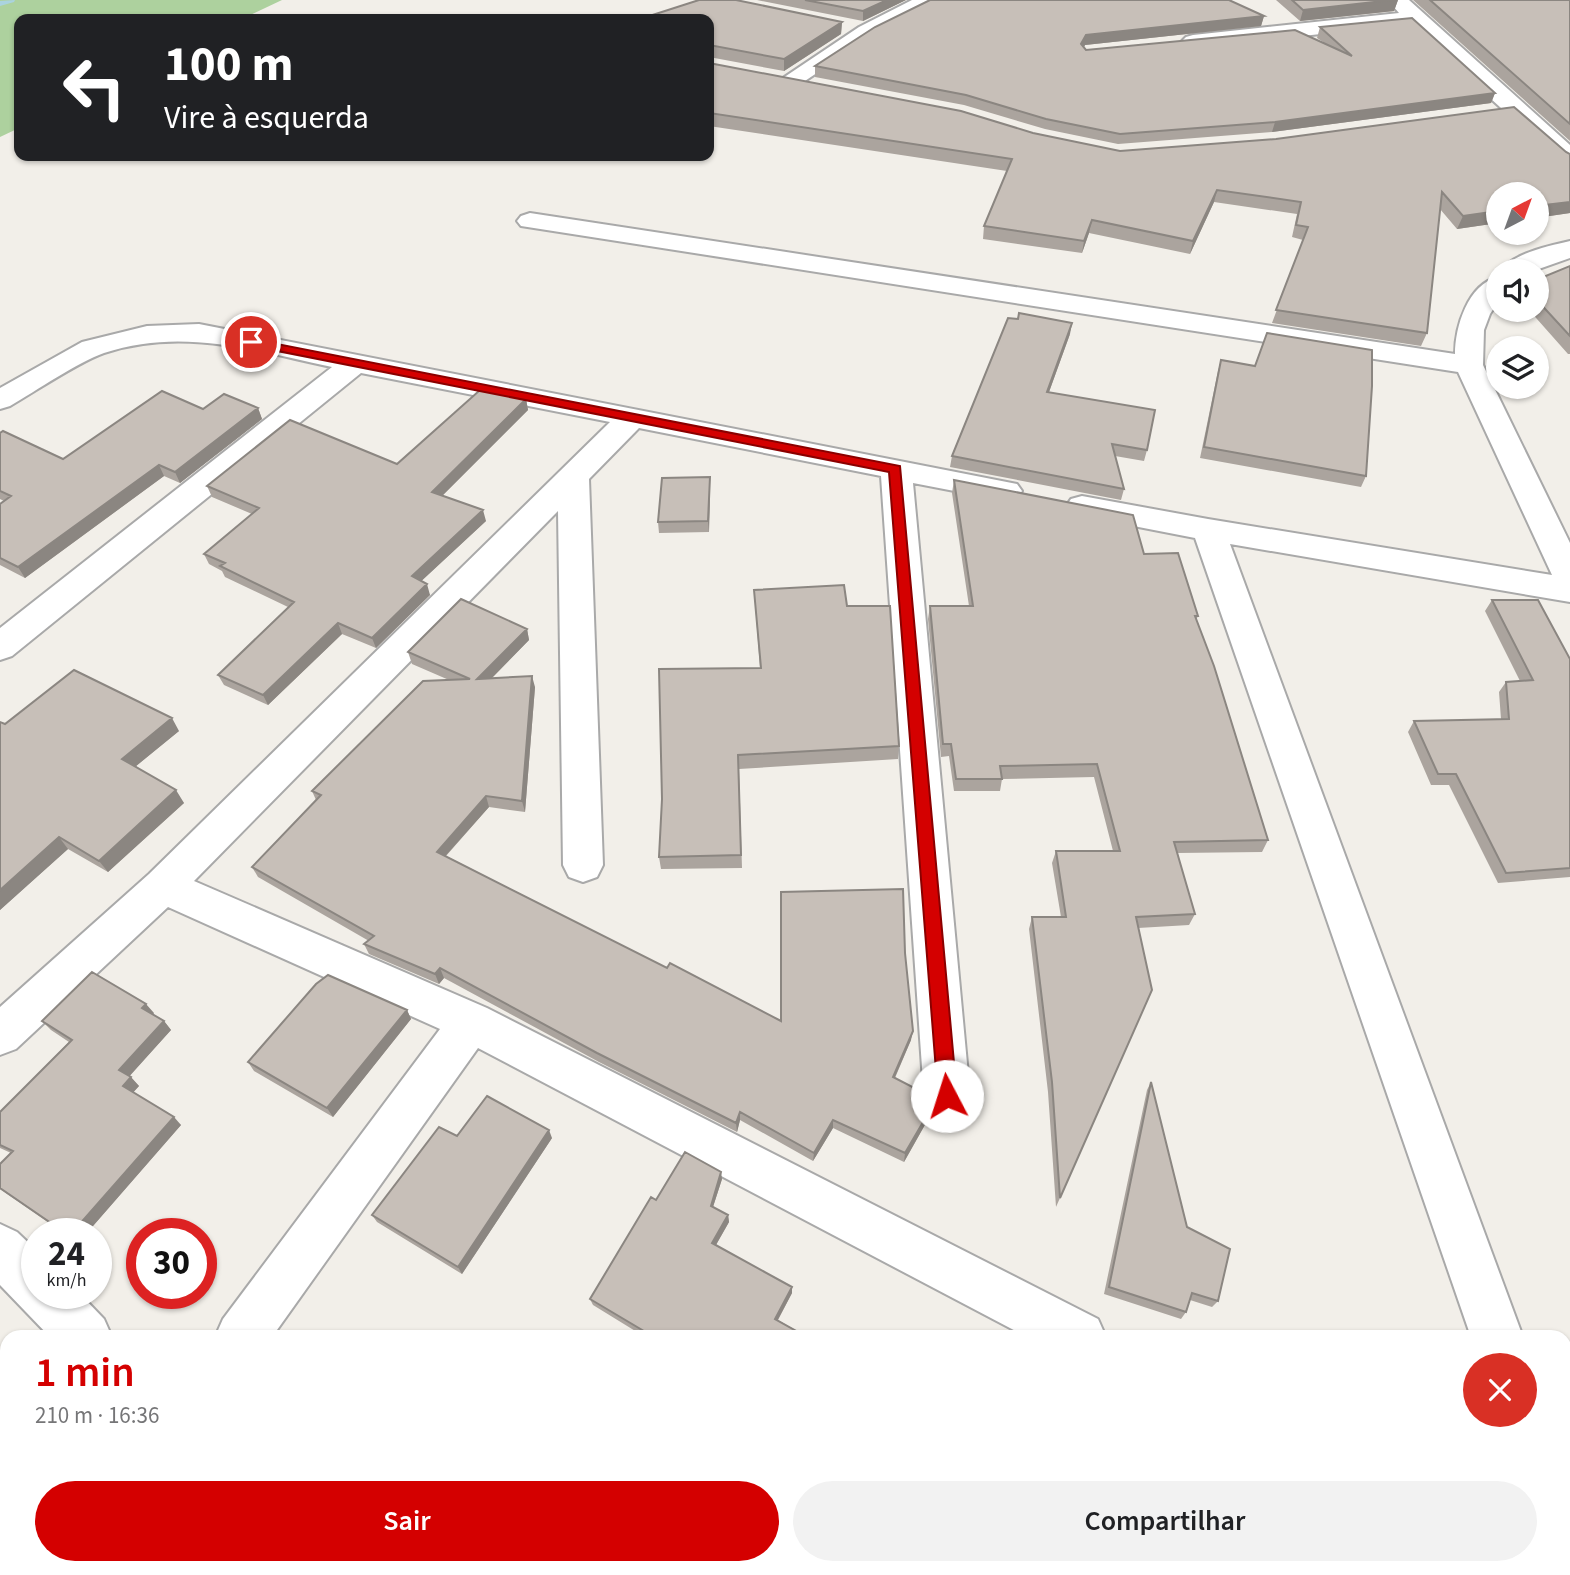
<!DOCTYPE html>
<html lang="pt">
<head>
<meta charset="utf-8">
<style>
  :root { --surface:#fff; --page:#f2f2f2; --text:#202124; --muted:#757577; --accent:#d40000 }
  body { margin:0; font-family:"Source Sans 3",sans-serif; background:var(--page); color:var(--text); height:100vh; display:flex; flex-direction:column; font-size:26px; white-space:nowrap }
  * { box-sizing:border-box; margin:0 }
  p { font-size:23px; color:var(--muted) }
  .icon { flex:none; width:38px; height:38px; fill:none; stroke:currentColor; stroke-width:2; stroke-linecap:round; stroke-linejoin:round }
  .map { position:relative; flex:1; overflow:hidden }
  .panel { position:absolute; left:0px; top:1330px; width:1572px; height:245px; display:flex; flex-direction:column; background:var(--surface); border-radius:21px 21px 0 0; box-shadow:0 2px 5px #0004 }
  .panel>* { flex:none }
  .banner { position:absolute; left:14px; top:14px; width:700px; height:147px; border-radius:14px; box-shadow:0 2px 5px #0004; background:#202124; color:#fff; overflow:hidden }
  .needle { width:46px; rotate:41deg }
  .buttons { position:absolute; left:1486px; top:182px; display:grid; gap:14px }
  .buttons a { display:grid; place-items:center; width:63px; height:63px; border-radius:50%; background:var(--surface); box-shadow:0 2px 5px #0004; font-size:35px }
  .speed { position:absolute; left:21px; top:1218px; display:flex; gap:14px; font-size:35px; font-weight:700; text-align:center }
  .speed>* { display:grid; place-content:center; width:91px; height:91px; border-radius:50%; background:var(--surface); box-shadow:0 2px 5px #0004; line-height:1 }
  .speed small { font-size:18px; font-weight:400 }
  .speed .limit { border:10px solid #d22; background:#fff; color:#111 }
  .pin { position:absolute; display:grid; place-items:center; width:60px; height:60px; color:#fff; margin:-30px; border:4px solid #fff; border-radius:50%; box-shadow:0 2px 7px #0007 }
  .me { position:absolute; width:77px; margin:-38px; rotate:355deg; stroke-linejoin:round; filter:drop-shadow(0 0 5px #0008) }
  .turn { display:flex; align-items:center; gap:24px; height:147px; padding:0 35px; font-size:32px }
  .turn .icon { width:91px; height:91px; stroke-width:2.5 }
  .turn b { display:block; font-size:49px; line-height:60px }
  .round { display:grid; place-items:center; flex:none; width:74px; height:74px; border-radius:37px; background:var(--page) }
  .head { display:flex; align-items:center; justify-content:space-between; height:119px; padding:0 35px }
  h1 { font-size:42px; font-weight:600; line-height:52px; color:var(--accent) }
  .primary-button { display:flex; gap:14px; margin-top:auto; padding:14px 35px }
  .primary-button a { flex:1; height:80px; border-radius:42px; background:var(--accent); color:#fff; font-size:28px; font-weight:600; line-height:80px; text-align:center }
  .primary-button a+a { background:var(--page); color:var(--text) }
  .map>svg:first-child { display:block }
  .forest { fill:#add19e }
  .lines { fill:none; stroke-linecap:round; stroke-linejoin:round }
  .stream { fill:#aad3df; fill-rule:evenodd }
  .minor-casing { stroke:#a9a9a9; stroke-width:4 }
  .minor { fill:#fff; fill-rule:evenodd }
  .wall { fill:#aba49e }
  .shaded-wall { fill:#8b8681 }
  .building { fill:#c7bfb8; stroke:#8b8681; stroke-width:2 }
  .route { fill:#d40000; stroke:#8a0000; stroke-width:2 }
</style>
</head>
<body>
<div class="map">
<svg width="1570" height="1575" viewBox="0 0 1570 1575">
  <rect width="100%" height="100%" fill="#f2efe9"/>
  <path class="forest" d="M0,0H282L242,19H19V128L0,137Z"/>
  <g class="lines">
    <path class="stream" d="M15,0L14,2L0,6V1Z"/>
    <defs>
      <path id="minor" d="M912,0H938L935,4L873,35L799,85H783L780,80L859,27Z
        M1388,0H1409L1570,145V165L1562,163L1409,25L1193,47L1186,45L1182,41L1186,37L1193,35L1399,13Z
        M530,213L1455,354C1455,327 1468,284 1498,277V302L1490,314L1484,330L1483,365L1570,543V602L1230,544L1523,1337H1471L1195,538L1082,516L1071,513L1066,506L1071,499L1082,496L1208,519L1552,575L1458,372L521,226L517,221L521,216Z
        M1570,241V258L1533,271H1501C1513,253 1549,246 1570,241Z
        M199,324L1017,484L1022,491L1017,498L1006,501L913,483L970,1096L963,1111L947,1117L931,1111L924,1096L881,476L639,428L589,479L603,865L597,877L583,882L569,877L563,865L558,511L194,881L487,1008L1098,1319L1106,1337H1027L478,1048L272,1337H215L223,1319L440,1029L168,907L16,1049L0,1055V1007L149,874L610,422L361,373L12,656L0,660V628L332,367C255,351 183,327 104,353C78,362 36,391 10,406L0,409V388L82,342L147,326Z
        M0,1224L17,1232L37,1251V1293H79L104,1319L112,1337H50L0,1285Z
        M1564,1563L1569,1575H1502L1499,1568H1564Z
        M35,1568H94L91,1575H33Z
        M381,1568H446L448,1575H384Z"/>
    </defs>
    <use href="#minor" class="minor-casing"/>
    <use href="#minor" class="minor"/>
  </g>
  <path class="wall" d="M757,0H906L863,21Z
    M1276,0H1398L1394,11L1300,21Z
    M1413,0H1570V141Z
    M1264,16L1261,26L1085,45L1084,47L1086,50L1323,42L1317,38L1320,27L1495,93L1491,103L1272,132L1118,144L1045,129L964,105L815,77V66Z
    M709,19L842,22L841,34L784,71L709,57Z
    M709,63L961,111L1033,133L1120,151L1276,139L1514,107L1566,152L1570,154V213L1536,218V194H1498V223L1457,229L1440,209L1427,333L1421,346L1272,323L1303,240L1292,237L1297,214L1214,202L1190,254L1089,233L1082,253L983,239L984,226L1007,171L709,126Z
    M1570,266V354H1568L1529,310H1536V280Z
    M1070,334L1049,392L1147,450L1144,461L1115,456L1124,489L1121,500L950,467L952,456Z
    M1221,360L1366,476L1361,487L1200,458L1218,371Z
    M526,399L528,410L442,496L486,521L421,581L430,595L376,648L342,634L268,705L224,685L218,675L288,607L225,577L222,571L209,564L204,554L252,514L212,497L207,486L397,464Z
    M258,408L262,419L180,483L164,476L25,578L0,565V504L4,501L0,499V433L63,459L203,409Z
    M710,477L709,532L659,533L658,522Z
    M954,480L1144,554L1198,616L1196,620L1268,840L1262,852L1177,853L1195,914L1189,925L1138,928L1152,990L1056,1207L1048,1092L1029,929L1032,917H1061L1052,863L1056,851H1113L1094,777L1002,779L1000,791H954L949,756L941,757L928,619L930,606H969L952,493Z
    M754,590L847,606L899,746L898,759L739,769L742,868L661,869L659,857L662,799L760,668Z
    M1492,600L1570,659V877L1498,883L1449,785H1431L1408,732L1414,721L1501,719L1499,692L1506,682L1520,681L1485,611Z
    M527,629L529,640L492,678L535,687L525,812L489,807L446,856L667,968L781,1021L905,953L911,1040L895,1078L931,1114L904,1162L833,1128L813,1161L740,1120L737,1132L599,1062L444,978L439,984L369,954L364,944L369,941L258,877L252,867L316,800L312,791L449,680L412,664L408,652Z
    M5,724L179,731L136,766L184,803L108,872L68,849L0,910Z
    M407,1010L411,1019L333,1117L254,1071L248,1062Z
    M154,1013L153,1015L164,1021L171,1030L129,1076L139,1086L133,1092L181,1125L86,1234H65L0,1189V1164L11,1153L0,1148V1112L69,1042L51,1030L42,1021Z
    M1151,1082L1187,1227L1218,1301L1212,1307L1190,1300L1186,1312L1181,1319L1104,1294L1147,1090Z
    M457,1136L552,1138L462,1274L377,1222L372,1215Z
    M722,1179L713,1207L728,1215L729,1222L716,1245L792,1287V1293L778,1320L807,1337H645L593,1305L590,1299L656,1200Z
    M637,1568H868L866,1575H652Z
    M1018,1568H1095L1092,1575H1017Z"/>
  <path class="shaded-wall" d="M887,0H906L863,21V11Z
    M1392,0H1398L1394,11L1300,21L1303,10Z
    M1264,16L1261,26L1085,45L1080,54L1081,44L1086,35Z
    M842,22L841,34L784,71V59Z
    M1495,93L1491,103L1272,132L1275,122Z
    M1217,190L1214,202L1190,254L1193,241Z
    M1570,202V213L1536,218V206Z
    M1498,211V223L1457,229L1463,216Z
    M1092,220L1089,233L1082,253L1084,241Z
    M1072,323L1070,334L1045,403L1047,392Z
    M526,399L528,410L435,503L432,492Z
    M258,408L262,419L180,483L175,472Z
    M159,465L164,476L25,578L18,567Z
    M710,477V488L709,532L708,521Z
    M483,510L486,521L415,587L412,576Z
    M427,584L430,595L376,648L372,638Z
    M338,623L342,634L268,705L263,695Z
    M527,629L529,640L480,690L477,679Z
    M532,676L535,687L525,812L522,801Z
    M172,718L179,731L130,771L122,759Z
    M176,790L184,803L108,872L99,861Z
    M486,796L489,807L440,862L437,852Z
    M59,837L68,849L0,910V890Z
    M440,968L444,978L439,984L435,974Z
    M146,1004L154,1013L150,1017L142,1008Z
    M407,1010L411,1019L333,1117L327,1108Z
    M164,1021L171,1030L127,1079L119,1070Z
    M913,1031L911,1040L891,1086L893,1077Z
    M131,1077L139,1086L131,1095L123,1086Z
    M933,1105L931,1114L904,1162L905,1153Z
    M740,1112V1120L737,1132L736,1123Z
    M174,1117L181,1125L86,1234H71Z
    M833,1120V1128L813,1161L814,1153Z
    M549,1130L552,1138L462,1274L458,1267Z
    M721,1172L722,1179L711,1213V1206Z
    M728,1215L729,1222L713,1250L712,1243Z
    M792,1287V1293L775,1325V1319Z
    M0,1433L7,1439V1444L0,1438Z
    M7,1525V1547L0,1556V1534Z
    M245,1568H256L251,1575H241Z"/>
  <path class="building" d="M699,0H736L842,22L784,59L709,45V19H640Z
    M805,0H887L863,11Z
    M930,0H1229L1264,16L1086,35L1081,44L1086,50L1295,30L1352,56L1320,27L1412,18L1495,93L1275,122L1120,134L1046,119L966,95L815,66L875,27Z
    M1292,0H1392L1303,10Z
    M1430,0H1570V124Z
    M709,63L961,111L1033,133L1120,151L1276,139L1514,107L1566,152L1570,154V202L1536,206V194H1498V211L1463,216L1442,192L1427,333L1276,310L1308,227L1296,225L1301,202L1217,190L1193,241L1092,220L1084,241L984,226L1012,159L709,113Z
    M1570,266V336L1536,299V280Z
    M1019,313L1072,323L1047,392L1155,410L1147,450L1112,444L1124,489L952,456L1008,318L1018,319Z
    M1267,333L1372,350V386L1366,476L1204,447L1221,360L1255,366Z
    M480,390L526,399L432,492L483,510L412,576L427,584L372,638L338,623L263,695L218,675L294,602L220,566L225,563L204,554L259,508L207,486L290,420L397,464Z
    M162,391L203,409L224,394L258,408L175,472L159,465L18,567L0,558V504L11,496L0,491V433L3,431L63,459Z
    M710,477L708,521L658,522L662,478Z
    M954,480L1133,515L1144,554L1178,553L1198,616H1195L1214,666L1268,840L1174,842L1195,914L1136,917L1152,990L1060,1198L1052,1082L1032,917H1066L1056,851H1120L1097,764L1000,766L1002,779H956L951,744H943L930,606H973Z
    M844,585L847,606H890L899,746L738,755L741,855L659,857L662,799L659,669L761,668L754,590Z
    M461,599L527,629L477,679L532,676L522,801L486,796L437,852L667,968L670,963L781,1021V892L903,889L905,953L913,1031L893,1077L926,1094L933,1105L905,1153L833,1120L814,1153L740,1112L736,1123L597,1053L440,968L435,974L364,944L374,936L252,867L321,795L312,791L423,681L470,679L408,652Z
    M1492,600H1538L1570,659V868L1506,873L1456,774H1438L1414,721L1509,719L1506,682L1533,680Z
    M74,670L172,718L122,759L176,790L99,861L59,837L0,890V722L5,724Z
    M92,972L146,1004L142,1008L164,1021L119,1070L131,1077L123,1086L174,1117L71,1234H67L0,1188V1164L13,1151L0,1145V1112L72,1040L42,1021Z
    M328,975L407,1010L327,1108L248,1062L316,984Z
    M1151,1082L1187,1227L1230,1249L1218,1301L1192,1293L1186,1312L1109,1287Z
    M487,1096L549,1130L458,1267L372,1215L439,1127L457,1136Z
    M685,1152L721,1172L711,1206L728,1215L712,1243L792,1287L775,1319L807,1337H654L590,1299L651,1197L656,1200Z
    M0,1438L7,1444V1525L0,1534Z
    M130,1568H245L241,1575H125Z
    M642,1568H868L866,1575H656Z
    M1021,1568H1095L1092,1575H1020Z"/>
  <path class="route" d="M251,339L900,466L957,1096L954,1102L947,1105L940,1102L938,1096L889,472L247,345L245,342Z"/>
</svg>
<div class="buttons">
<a><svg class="needle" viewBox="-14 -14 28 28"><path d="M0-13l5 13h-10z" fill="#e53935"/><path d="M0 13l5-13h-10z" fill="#757577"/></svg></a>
<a><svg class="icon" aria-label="sound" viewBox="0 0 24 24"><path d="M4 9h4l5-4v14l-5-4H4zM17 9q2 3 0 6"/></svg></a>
<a><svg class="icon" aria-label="layers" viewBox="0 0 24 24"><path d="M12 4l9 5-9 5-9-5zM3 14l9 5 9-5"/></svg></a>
</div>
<div class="speed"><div>24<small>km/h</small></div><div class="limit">30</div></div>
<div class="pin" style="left:251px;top:342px;background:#d93025"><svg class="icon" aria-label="arrive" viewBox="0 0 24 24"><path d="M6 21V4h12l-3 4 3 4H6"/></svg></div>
<svg class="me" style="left:947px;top:1096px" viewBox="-20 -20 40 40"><circle r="19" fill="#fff"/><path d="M0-13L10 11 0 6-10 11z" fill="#d40000"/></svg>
<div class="banner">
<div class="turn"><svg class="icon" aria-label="left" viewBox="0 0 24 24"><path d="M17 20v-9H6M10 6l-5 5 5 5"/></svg><div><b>100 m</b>Vire à esquerda</div></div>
</div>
<section class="panel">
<div class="head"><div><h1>1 min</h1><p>210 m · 16:36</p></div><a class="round" style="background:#d93025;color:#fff"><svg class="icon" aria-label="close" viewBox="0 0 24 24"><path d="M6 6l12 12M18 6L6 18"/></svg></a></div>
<div class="primary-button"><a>Sair</a><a>Compartilhar</a></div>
</section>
</div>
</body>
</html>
